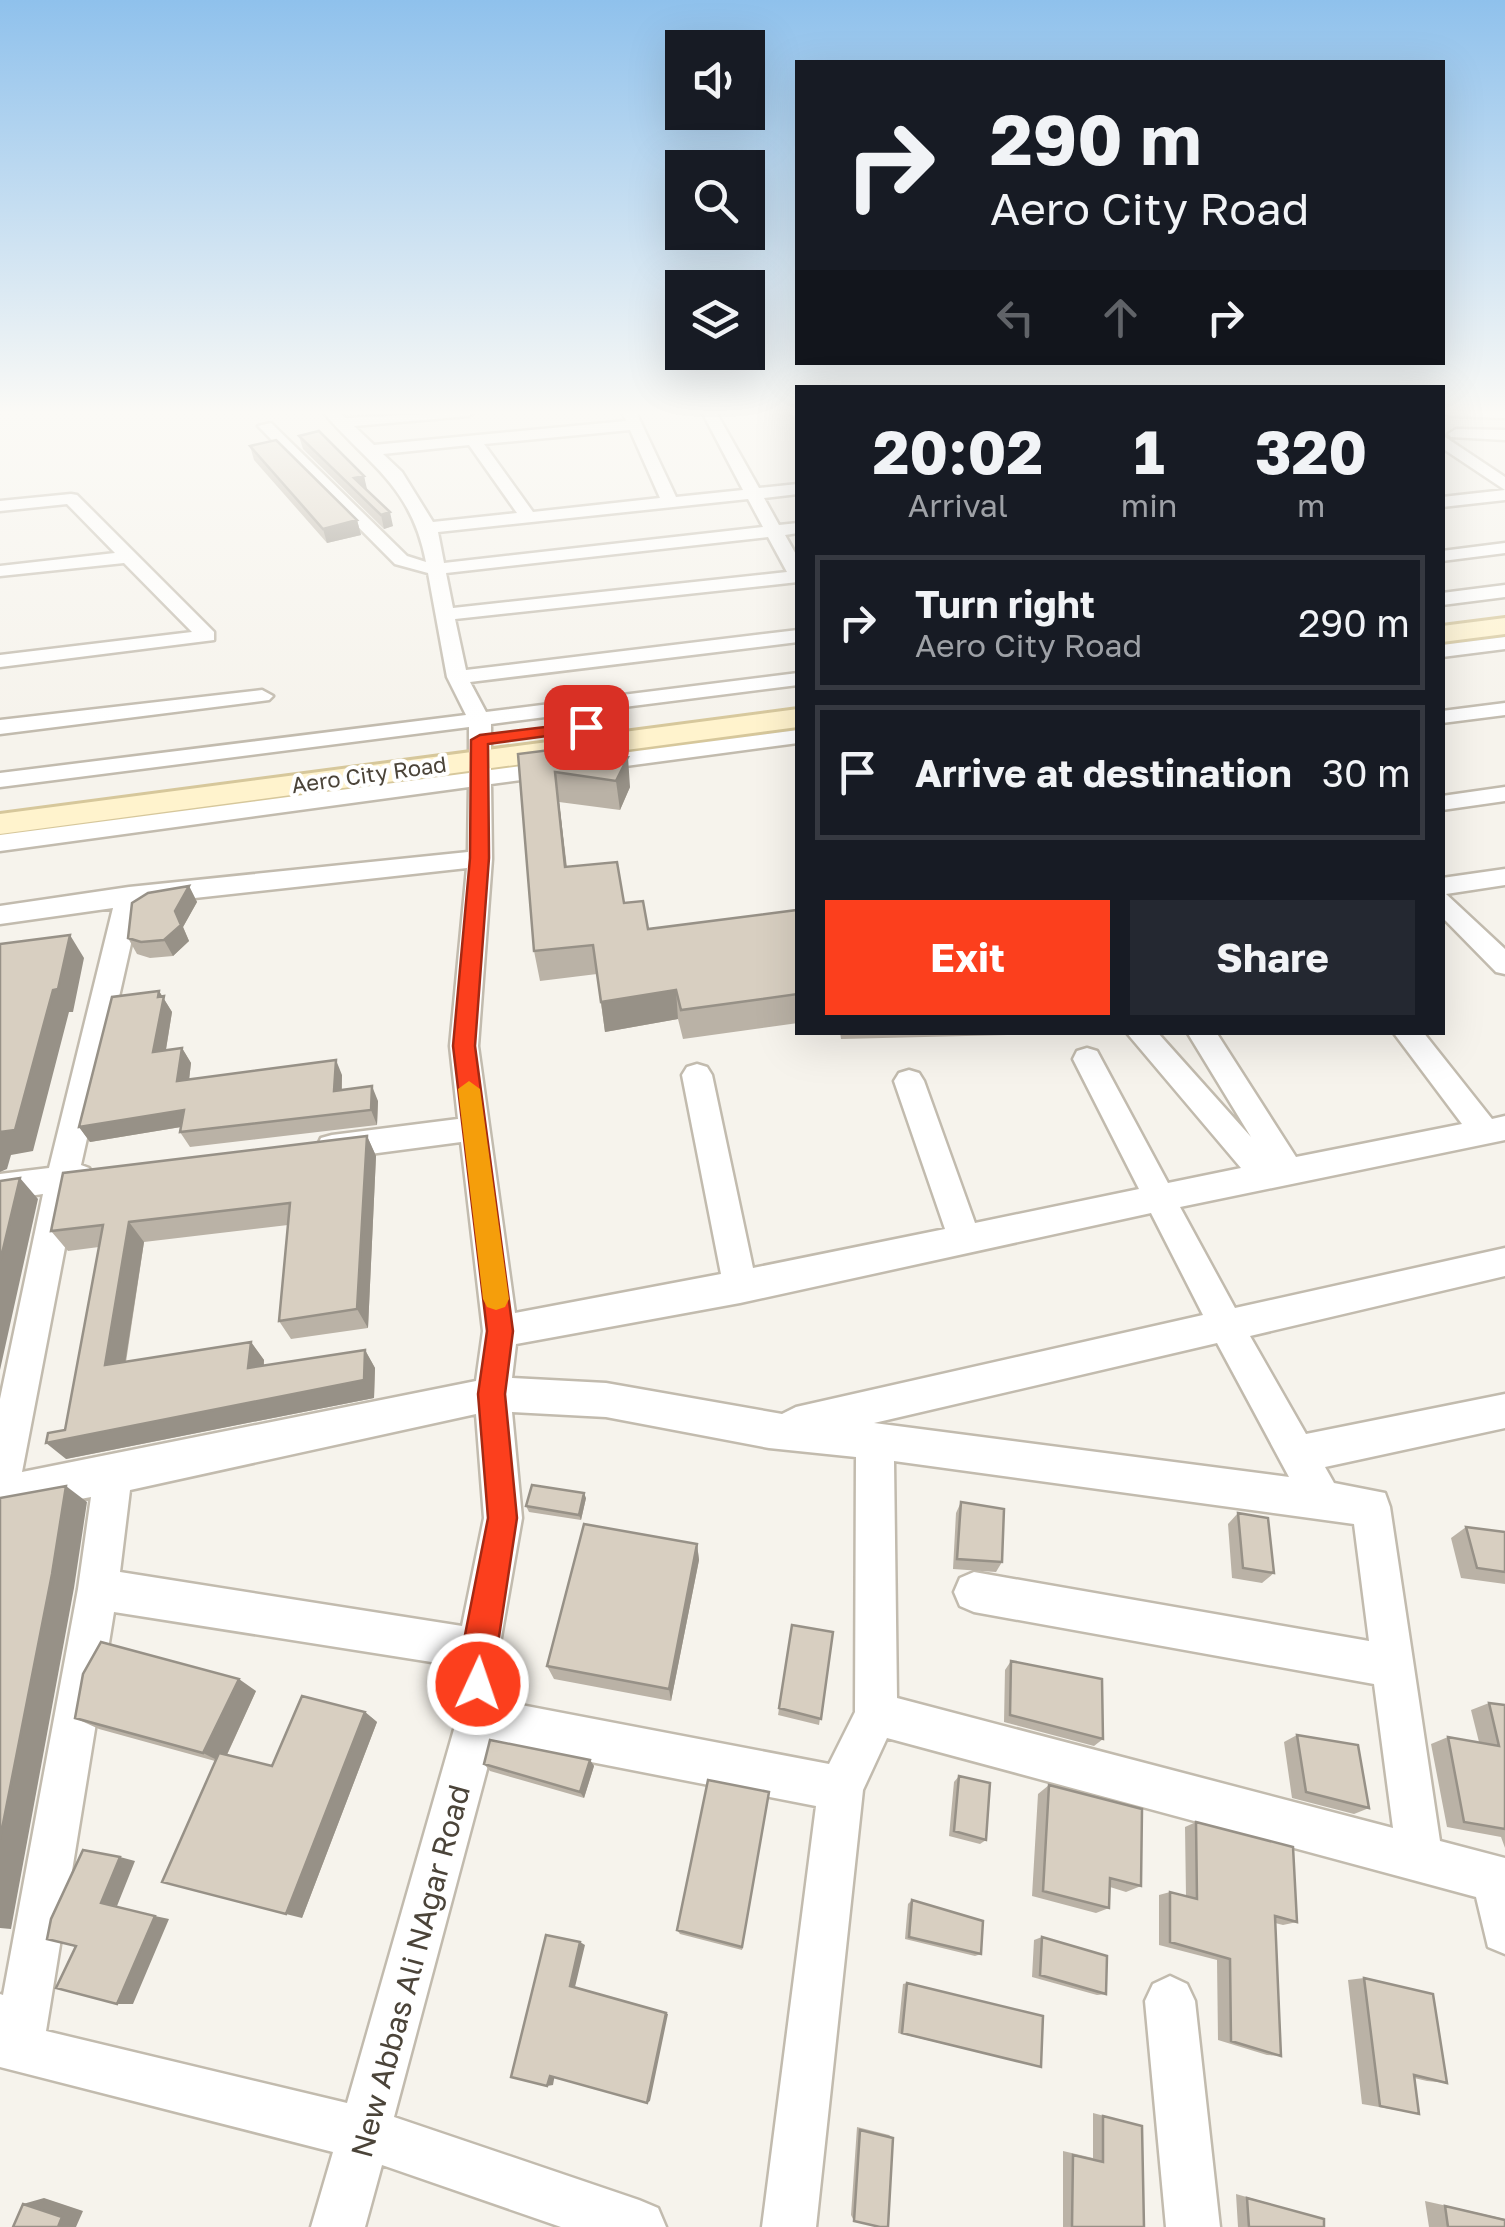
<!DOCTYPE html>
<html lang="en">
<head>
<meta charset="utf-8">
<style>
  :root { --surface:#171b24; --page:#242831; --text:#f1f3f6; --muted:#9ea1a6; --line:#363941; --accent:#fc3f1d }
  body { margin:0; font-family:"Golos Text",sans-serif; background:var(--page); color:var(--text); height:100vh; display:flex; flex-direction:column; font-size:38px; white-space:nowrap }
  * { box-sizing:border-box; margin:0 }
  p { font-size:32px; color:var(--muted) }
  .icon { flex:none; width:55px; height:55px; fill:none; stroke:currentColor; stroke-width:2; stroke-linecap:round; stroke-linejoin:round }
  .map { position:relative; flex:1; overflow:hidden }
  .side { position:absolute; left:795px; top:385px; width:650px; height:650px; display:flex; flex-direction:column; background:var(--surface); border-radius:0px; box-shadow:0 10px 40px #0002 }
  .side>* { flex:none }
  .top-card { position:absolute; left:795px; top:60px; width:650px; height:305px; border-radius:0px; box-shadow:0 10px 40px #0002; background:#171b24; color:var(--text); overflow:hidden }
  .controls { position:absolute; left:665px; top:30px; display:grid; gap:20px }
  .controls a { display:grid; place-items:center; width:100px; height:100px; border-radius:0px; background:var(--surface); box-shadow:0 10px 40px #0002; font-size:50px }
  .pin { position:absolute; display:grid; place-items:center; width:85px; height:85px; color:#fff; margin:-42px; border-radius:20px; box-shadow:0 5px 15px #0006 }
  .me { position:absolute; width:110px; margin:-55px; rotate:3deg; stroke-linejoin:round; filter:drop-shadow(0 0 8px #0008) }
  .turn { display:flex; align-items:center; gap:35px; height:210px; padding:0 30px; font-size:45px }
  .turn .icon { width:130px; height:130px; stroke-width:2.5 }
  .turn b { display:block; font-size:70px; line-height:85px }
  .lanes { display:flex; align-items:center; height:95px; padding:0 30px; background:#0003; justify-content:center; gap:50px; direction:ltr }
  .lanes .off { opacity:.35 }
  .eta { display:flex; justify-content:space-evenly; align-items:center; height:170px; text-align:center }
  .eta b { font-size:60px; font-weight:700; line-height:70px }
  .primary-button { display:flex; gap:20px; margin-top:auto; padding:20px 30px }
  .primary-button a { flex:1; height:115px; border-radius:0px; background:var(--accent); color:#fff; font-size:40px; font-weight:700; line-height:115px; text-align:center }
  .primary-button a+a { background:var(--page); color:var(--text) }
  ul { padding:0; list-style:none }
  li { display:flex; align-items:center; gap:30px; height:135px; margin:0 20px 15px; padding:0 10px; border:5px solid var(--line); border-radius:0px }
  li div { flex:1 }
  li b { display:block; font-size:38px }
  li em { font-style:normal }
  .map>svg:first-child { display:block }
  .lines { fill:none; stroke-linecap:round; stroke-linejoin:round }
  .street-casing { stroke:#c2bbae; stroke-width:5 }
  .secondary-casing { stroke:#d6c79b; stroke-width:6 }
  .street { fill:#fff; fill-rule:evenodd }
  .secondary { fill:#fff3cd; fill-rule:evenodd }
  .wall { fill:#bab2a6 }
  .shaded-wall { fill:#979187 }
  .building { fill:#d8cfc1; stroke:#979187; stroke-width:2.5 }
  .route { fill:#fc3f1d; stroke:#a42913; stroke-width:2.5 }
  .slow { fill:#f59e0b }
  .labels { text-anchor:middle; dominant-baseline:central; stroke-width:8; stroke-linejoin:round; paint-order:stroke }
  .far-street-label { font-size:22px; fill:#4b4439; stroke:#fff }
  .near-street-label { font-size:30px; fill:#4b4439; stroke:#fff }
</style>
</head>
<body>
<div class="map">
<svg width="1505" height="2227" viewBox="0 0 1505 2227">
  <rect width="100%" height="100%" fill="#f6f3ec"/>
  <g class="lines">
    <defs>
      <path id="street" d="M323,412H339L345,418L475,412L468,416L354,426L374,445L626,421L622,412H636L676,497L743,490L702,412H716L759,488L798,484V494L764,498L779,525L798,523V533L785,535L798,558V582L455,619L466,670L798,630V642L470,682L486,712L798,673V685L491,724V770L798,730V743L491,784L492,859L478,1046L515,1313L721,1274L682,1075L687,1067L697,1064L707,1067L712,1075L753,1268L945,1229L894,1081L899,1073L909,1070L919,1073L924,1081L975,1223L1139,1189L1073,1059L1077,1051L1087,1048L1097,1051L1168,1183L1241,1168L1126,1032H1157L1251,1137L1187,1032H1216L1296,1157L1462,1124L1393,1032H1423L1492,1119L1505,1116V1140L1180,1207L1235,1308L1505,1248V1276L1250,1336L1306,1434L1505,1394V1428L1325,1467L1334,1483L1385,1493L1390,1507L1440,1841L1505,1858V1954L1488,1947L1476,1897L887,1738L863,1790L816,2227H762L816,1806L494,1743L394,2117L639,2200L658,2208L666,2227H561L382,2165L365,2227H311L333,2152L0,2067V1994L3,1995L78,1589L91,1497L0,1514V1399L43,1194L0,1200V1174L49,1168L113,908L0,924V906L129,887L468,852L469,787L0,851V835L469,773V727L0,787V773L466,715L447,677L428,573L395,564L258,426L271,423L407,556L426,562C411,484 367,464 323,412ZM630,430L660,498L533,512L484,444ZM469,445L517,513L433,522L402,472L383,454ZM748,499L763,527L444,563L438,532ZM768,537L787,572L453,608L446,573ZM467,868L450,1046L458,1119L332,1135L321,1138L317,1147L321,1156L332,1159L461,1142L483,1331L476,1381L22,1472L76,1190L89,1186L94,1177L89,1168L81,1165L140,904ZM1151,1213L1203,1315L796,1407L782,1414L606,1383L512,1378L516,1344L740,1303ZM1217,1343L1289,1477L874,1423ZM512,1412L606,1417L769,1448L856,1457L855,1712L829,1764L500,1701L499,1649L522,1518ZM476,1414L484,1518L462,1626L120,1572L130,1490ZM894,1461L1354,1524L1369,1641L974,1572L960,1578L954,1592L960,1606L974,1612L1374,1684L1393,1828L897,1698ZM114,1612L457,1666V1719L347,2103L46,2031Z
        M788,412H798V419Z
        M1443,412H1505V418L1450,416Z
        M1456,429L1505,430V440L1451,437L1448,434Z
        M1442,435L1505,477V490L1442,448Z
        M1505,490V500L1442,507V497Z
        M71,494L77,495L214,632V640L0,667V655L192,632L124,563L0,576V566L115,553L67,504L0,511V501Z
        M1505,543V553L1442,561V551Z
        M1505,585V597L1442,605V593Z
        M1505,637V649L1442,657V645Z
        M262,690L273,696L269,700L0,734V720Z
        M1505,703V715L1442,723V711Z
        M1505,787V801L1442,810V796Z
        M1505,869V885L1446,894L1505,949V974L1496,972L1442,917V878Z
        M1170,1976L1187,1984L1195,2001L1220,2227H1166L1145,2001L1153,1984Z"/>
      <path id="secondary" d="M1505,618V634L1442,642V626Z
        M798,709V727L0,834V814Z"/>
    </defs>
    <use href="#street" class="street-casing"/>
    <use href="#secondary" class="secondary-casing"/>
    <use href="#street" class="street"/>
    <use href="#secondary" class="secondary"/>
  </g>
  <path class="wall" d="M299,436L364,476L366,489L393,526L384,529L303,449Z
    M250,446L357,520L361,535L327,543L254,460Z
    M558,749L630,787L620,810L559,802L567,867L624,903L648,929L798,912V1023L683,1039L678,1019L605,1032L597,974L540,981L534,951Z
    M189,886L197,902L183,927L189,941L173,956L150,958L137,954L128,938Z
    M159,991L172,1012L166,1050L182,1048L191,1063L189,1080L342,1075V1090L378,1101L377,1125L190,1147L180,1132L181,1127L90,1142L79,1127Z
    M840,1032H1052V1034L841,1039Z
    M367,1136L376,1156L368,1328L291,1339L279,1321L288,1225L144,1242L126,1362L251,1342L264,1360V1366L365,1350L375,1368L374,1398L66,1459L65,1430L99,1247L68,1251L51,1231Z
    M586,1498L581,1520L529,1512L526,1506Z
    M961,1502L1002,1562L996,1572L953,1569L956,1513Z
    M1238,1513L1274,1573L1262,1583L1232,1578L1228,1524Z
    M1466,1527L1505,1532V1584L1461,1578L1451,1538Z
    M697,1544L699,1560L671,1701L554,1679L547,1666Z
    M792,1625L833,1632L819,1725L778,1715Z
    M1011,1661L1103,1739L1094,1746L1004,1722L1005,1670Z
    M256,1691L227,1755L272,1766L365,1712L377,1722L302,1918L215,1761L99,1729L75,1718Z
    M1489,1703L1505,1705V1848L1501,1837L1447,1827L1431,1744L1448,1737L1479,1742L1471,1710Z
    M1297,1735L1369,1808L1354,1814L1292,1798L1284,1742Z
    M590,1760L594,1766L584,1798L490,1771L484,1764Z
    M959,1776L986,1840L980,1844L949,1836L954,1782Z
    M1049,1785L1141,1886L1126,1892L1110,1887L1109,1908L1096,1913L1032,1896L1038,1794Z
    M769,1792L742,1950L680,1934L677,1930Z
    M1196,1822L1297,1922L1283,1925L1275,1923L1281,2056L1267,2055L1218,2040L1217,1960L1159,1945V1895L1170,1892L1186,1896L1185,1827Z
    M912,1900L981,1954L975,1956L905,1939L908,1904Z
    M1042,1937L1106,1994L1097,1995L1032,1977L1034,1940Z
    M1364,1978L1447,2083L1427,2081L1414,2078L1419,2114L1362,2104L1348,1980Z
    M907,1983L1041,2067L898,2033L903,1984Z
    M1093,2113L1142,2126L1144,2227H1063V2151L1093,2158Z
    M857,2127L889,2135L893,2138L854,2221L851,2215Z
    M1236,2194L1324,2219V2227H1238Z
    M1425,2201L1505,2219V2227H1429Z"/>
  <path class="shaded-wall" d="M364,476L367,489L357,492L354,478Z
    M390,512L393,526L384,529L381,515Z
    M357,520L361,535L327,543L323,529Z
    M628,757L630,787L620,810L616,781Z
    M555,772L559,802L570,897L565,867Z
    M189,886L197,902L183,927L189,941L173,956L164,940L175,911Z
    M70,935L84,958L73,1012H69L33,1151L11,1155L7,1169L0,1172V1132L53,990Z
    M676,990L678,1019L605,1032L601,1002Z
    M159,991L172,1012L163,1067L153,1052Z
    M182,1048L191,1063L187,1097L177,1081Z
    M336,1060L342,1075L341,1106L334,1091Z
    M372,1086L378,1101L377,1125L371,1110Z
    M184,1110L193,1125L90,1142L79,1127Z
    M367,1136L376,1156L368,1328L357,1309Z
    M20,1178L38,1199L0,1370V1262Z
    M129,1222L144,1242L122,1383L105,1365Z
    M251,1342L264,1360L262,1386L248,1368Z
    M365,1350L375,1368L374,1398L66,1459L46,1443Z
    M66,1486L87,1502L74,1588L11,1929L0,1928V1839Z
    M584,1493L586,1498L581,1520L579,1515Z
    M697,1544L699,1560L671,1701L669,1689Z
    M239,1679L256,1691L223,1763L203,1753Z
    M365,1712L377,1722L302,1918L286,1914Z
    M590,1760L594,1766L584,1798L580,1792Z
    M120,1857L135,1861L117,1906L101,1903Z
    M155,1916L169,1919L133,2004H117Z
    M580,1942L585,1945L575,1987L668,2014L650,2101L647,2103L570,1986Z
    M555,2074L553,2085L547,2086L550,2076Z
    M44,2198L83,2211L76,2227H58L23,2204Z"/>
  <path class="building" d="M319,431L364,476L354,478L390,512L381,515L299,436Z
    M276,440L357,520L323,529L250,446Z
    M558,749L628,757L616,781L555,772L565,867L617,862L624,903L643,901L648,929L797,910L798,994L681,1010L676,990L601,1002L593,945L534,951L518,754Z
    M189,886L175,911L181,925L164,940L141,942L128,938L132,903L148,893Z
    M70,935L58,989L53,990L15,1130L0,1132V944Z
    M159,991L158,997L164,996L153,1052L182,1048L177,1081L336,1060L334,1091L372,1086L371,1110L180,1132L184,1110L79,1127L112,997Z
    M367,1136L357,1309L279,1321L290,1203L129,1222L105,1365L251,1342L248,1368L365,1350L364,1380L46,1443L48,1433L65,1430L103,1225L51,1231L63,1173Z
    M20,1178L0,1262V1181Z
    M532,1485L584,1493L579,1515L526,1506Z
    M66,1486L52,1574L0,1839V1498Z
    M961,1502L1004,1509L1002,1562L957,1559Z
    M1238,1513L1268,1518L1274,1573L1243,1568Z
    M584,1524L697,1544L669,1689L547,1666Z
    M1466,1527L1505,1532V1572L1477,1568Z
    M792,1625L833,1632L821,1719L779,1708Z
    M101,1642L239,1679L203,1753L75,1718L83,1674Z
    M1011,1661L1102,1679L1103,1739L1010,1715Z
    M302,1696L365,1712L286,1914L162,1882L219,1753L272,1766Z
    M1489,1703L1505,1705V1829L1464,1822L1448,1737L1499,1746Z
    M1297,1735L1358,1745L1369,1808L1306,1792Z
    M490,1740L590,1760L580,1792L484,1764Z
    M959,1776L990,1783L986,1840L954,1831Z
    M708,1780L769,1792L742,1947L677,1930Z
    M1049,1785L1142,1809L1141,1886L1110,1878L1109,1908L1043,1891Z
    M1196,1822L1293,1847L1297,1922L1275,1916L1281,2056L1231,2041L1230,1959L1170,1942V1892L1197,1899Z
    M83,1850L120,1857L101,1903L155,1916L117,2004L56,1988L76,1946L47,1939L51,1919Z
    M912,1900L983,1921L981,1954L909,1937Z
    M546,1935L580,1942L570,1986L666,2013L647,2103L550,2076L547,2086L511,2077Z
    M1042,1937L1107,1956L1106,1994L1040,1975Z
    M1364,1978L1433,1994L1447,2083L1414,2075L1419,2114L1380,2106Z
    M907,1983L1043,2016L1041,2067L902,2033Z
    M1103,2116L1142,2126L1144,2227H1072L1073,2155L1103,2162Z
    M860,2130L893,2138L888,2227H880L854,2221Z
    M1247,2198L1324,2219V2227H1249Z
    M23,2204L62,2217L58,2227H13Z
    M1445,2206L1505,2220V2227H1448Z"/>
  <linearGradient id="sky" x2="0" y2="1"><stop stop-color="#8fc1ec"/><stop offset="0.57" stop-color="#fbfaf6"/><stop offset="1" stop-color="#fbfaf6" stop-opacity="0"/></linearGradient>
  <rect width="1505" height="724" fill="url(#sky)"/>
  <path class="route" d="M586,722L594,727L591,730L488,744L489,858L475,1046L513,1331L505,1394L517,1518L490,1696L478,1700L467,1696L462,1684V1650L488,1518L478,1394L487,1331L453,1046L470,858L471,740L480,735Z"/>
  <path class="slow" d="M469,1081L480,1089L509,1299L505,1307L496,1310L487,1307L483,1299L458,1089Z"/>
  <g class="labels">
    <g class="far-street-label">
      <text transform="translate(369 774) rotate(-8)">Aero City Road</text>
    </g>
    <g class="near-street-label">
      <text transform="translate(410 1971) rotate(-75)">New Abbas Ali NAgar Road</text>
    </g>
  </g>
</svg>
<div class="controls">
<a><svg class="icon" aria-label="sound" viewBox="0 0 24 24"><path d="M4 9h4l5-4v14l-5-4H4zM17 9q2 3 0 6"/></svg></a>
<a><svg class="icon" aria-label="search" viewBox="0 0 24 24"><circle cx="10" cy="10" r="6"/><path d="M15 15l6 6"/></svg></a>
<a><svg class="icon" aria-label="layers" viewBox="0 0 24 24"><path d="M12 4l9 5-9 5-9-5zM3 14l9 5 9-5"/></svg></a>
</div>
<div class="pin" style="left:586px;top:727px;background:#d93025"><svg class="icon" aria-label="arrive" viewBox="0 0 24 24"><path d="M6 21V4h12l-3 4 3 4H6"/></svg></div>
<svg class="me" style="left:478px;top:1684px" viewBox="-20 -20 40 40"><circle r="17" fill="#fc3f1d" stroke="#fff" stroke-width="3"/><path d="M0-11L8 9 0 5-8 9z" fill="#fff"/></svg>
<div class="top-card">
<div class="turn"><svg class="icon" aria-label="right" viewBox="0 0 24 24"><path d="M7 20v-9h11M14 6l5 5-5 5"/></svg><div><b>290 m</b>Aero City Road</div></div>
<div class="lanes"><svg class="icon off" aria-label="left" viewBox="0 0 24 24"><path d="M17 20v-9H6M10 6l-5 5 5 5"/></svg><svg class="icon off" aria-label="ahead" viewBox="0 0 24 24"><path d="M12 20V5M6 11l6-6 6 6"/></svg><svg class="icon" aria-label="right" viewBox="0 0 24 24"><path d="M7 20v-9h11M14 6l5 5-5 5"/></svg></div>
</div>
<section class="side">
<div class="eta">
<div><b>20:02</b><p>Arrival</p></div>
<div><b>1</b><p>min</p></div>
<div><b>320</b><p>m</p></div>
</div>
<ul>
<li><svg class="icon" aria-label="right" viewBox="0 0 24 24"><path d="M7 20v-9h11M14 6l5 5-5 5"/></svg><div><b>Turn right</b><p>Aero City Road</p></div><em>290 m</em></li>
<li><svg class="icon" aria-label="arrive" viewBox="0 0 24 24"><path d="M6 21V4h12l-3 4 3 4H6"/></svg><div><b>Arrive at destination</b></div><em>30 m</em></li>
</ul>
<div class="primary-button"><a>Exit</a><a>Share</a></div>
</section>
</div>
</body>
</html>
